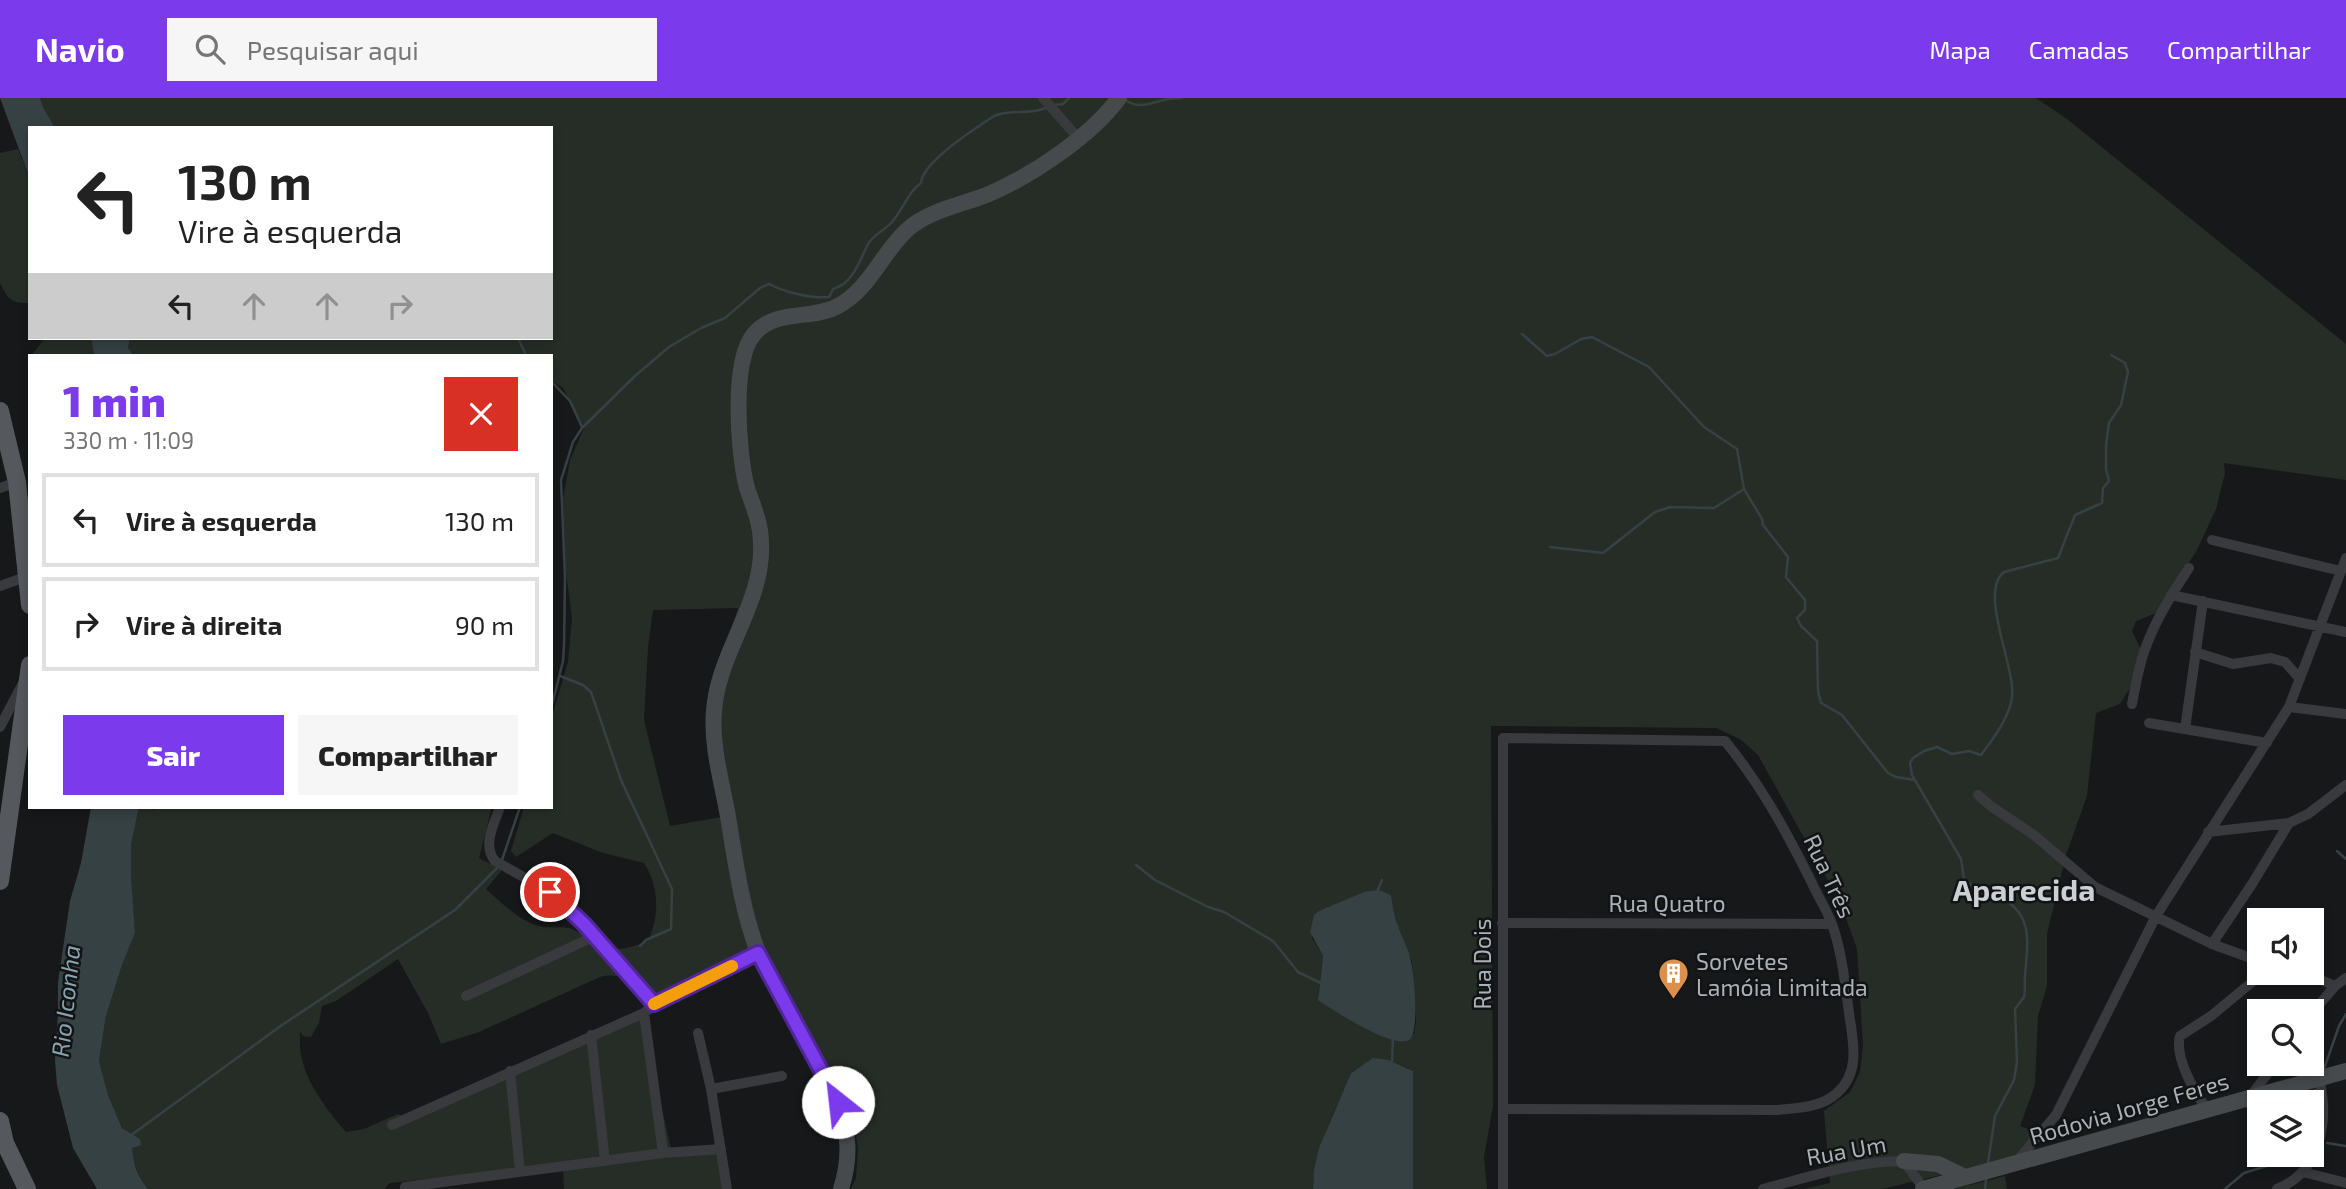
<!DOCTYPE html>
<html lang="pt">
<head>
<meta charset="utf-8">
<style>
  :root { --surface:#fff; --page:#f6f6f6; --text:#222; --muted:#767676; --line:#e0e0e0; --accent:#7c3aed }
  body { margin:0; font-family:"Exo 2",sans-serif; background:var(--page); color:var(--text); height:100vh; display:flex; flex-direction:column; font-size:26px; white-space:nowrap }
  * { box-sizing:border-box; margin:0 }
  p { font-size:23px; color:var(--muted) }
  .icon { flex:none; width:38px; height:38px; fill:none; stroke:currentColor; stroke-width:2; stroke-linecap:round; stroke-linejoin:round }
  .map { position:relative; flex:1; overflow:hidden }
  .panel { position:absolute; left:28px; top:256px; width:525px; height:455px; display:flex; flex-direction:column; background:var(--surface); border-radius:0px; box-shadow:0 4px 10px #0003 }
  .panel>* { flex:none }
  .guide { position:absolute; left:28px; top:28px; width:525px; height:214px; border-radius:0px; box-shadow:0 4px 10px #0003; background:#fff; color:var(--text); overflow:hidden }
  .controls { position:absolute; left:2247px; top:810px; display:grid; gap:14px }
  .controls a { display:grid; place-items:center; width:77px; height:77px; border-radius:0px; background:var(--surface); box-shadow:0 4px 10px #0003; font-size:35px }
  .pin { position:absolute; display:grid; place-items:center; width:60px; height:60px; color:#fff; margin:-30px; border:4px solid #fff; border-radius:50%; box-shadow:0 2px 7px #0007 }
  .me { position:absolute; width:77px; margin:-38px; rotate:331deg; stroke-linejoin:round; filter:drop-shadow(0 0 5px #0008) }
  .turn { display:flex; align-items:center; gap:24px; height:147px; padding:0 35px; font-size:32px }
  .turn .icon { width:91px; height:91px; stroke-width:2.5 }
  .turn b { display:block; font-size:49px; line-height:60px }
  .lanes { display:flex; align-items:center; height:66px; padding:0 35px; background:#0003; justify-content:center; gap:35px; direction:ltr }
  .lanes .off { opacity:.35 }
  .round { display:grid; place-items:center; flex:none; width:74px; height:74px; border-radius:0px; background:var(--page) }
  .summary { display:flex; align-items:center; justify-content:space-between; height:119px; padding:0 35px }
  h1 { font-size:42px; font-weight:800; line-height:52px; color:var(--accent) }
  .cta { display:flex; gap:14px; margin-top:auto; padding:14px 35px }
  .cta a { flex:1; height:80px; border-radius:0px; background:var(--accent); color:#fff; font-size:28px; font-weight:800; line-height:80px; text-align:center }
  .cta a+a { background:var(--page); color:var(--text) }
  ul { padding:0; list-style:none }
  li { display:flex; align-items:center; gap:21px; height:94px; margin:0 14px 10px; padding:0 21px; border:4px solid var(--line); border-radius:0px }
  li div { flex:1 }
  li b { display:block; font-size:26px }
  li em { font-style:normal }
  header { display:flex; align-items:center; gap:42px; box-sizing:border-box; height:98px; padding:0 35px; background:var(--accent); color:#fff }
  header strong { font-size:33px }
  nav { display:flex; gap:38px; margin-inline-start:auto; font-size:24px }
  .search { width:490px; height:63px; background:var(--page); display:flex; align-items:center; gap:18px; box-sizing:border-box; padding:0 24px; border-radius:0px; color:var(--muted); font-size:26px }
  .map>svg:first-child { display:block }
  .green { fill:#262d26; fill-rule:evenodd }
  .water { fill:#364144 }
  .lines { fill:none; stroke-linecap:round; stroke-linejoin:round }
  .stream { stroke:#364144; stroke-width:2.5 }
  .street { stroke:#393a3e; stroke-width:10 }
  .secondary { stroke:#474a4d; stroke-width:16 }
  .primary { stroke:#55585c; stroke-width:18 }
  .route-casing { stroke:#51269a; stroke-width:18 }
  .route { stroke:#7c3aed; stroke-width:12 }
  .slow { stroke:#f59e0b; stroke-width:12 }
  .labels { text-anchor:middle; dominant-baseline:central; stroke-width:5; stroke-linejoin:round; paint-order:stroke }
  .street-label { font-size:23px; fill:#abb1b7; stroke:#121314 }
  .poi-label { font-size:23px; fill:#abb1b7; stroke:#121314; text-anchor:start }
  .water-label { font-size:24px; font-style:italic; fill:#86a3ae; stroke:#121314 }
  .district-label { font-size:30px; font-weight:bold; fill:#cccfd4; stroke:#121314 }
</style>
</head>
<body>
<header>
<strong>Navio</strong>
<div class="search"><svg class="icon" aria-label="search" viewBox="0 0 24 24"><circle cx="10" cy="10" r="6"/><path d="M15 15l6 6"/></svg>Pesquisar aqui</div>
<nav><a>Mapa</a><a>Camadas</a><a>Compartilhar</a></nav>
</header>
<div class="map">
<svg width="2346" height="1091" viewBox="0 0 2346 1091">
  <rect width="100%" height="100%" fill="#171819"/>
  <path class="green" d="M40,0H2036L2067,21L2346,246V382L2224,365L2225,375L2216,411L2197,452L2156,515L2136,523L2132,533L2142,554L2135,582L2120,606L2096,615L2087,698L2066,757L2047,836V888L2038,918L2035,987L2020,1028L2041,1036L2029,1056L1882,1091H1804L1830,1085L1824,1013L1850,994L1860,974L1863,947L1857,851L1841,806L1758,657L1740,641L1716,630L1491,628L1493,1008L1484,1059L1487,1091H1413V973C1392,962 1370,959 1351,975C1336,1013 1314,1050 1313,1091H851L856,1080L858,1050L853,1022L830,970L764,857L653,904C637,887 624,873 600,879L479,934L441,946L428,915L398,861L336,903L322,908L319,925L311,939L303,938L300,933C300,942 299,952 302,961C308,988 328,1013 346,1034L364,1031L398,1016L407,1020L642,921L671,1051L724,1057L730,1091H564L563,1067L390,1085L384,1091H148C137,1077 135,1067 132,1050L140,1041L122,1030L108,997L99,963L106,918L122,867L135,835L130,779L131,747L139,709H151L153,712L156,709H492L479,760L502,772L486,791C502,805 523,827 545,829C555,830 562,828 572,831C583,835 590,843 600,848C615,855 633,849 648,843C660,818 659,788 644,765L603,755L553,735L516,759L511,753L524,709H551V621L568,564L572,520L566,474L563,401L570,362L584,330L563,290L551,282V257H133L128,251L130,241L135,240H551V30H55L43,9ZM738,510L716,581L727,718L670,728L644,622L648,550L653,512ZM1364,794L1391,797L1395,822L1412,864L1416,923L1414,936L1318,898L1323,858L1312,840L1314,817Z
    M18,51L30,81V205C12,206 7,200 0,185V55Z
    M45,240H91L94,257H32Z
    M2005,1078L2007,1091H1954Z"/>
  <path class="water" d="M0,0H40L43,9L55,30H30V81Z
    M91,240H135L130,241L128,250L133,257H94Z
    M91,709H139L131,747V779L135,835L122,867L106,918L99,963L108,997L122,1030L140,1041L141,1047L132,1050C135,1069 136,1075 148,1091H97L73,1050L57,987L55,963L58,916V884L70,803L81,765Z
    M1379,792L1391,797C1393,808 1394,819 1398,828C1402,840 1409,851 1411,864C1414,876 1420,935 1409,942C1392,951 1333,912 1318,902L1323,858L1310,834L1314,817L1319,813L1364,794Z
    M1373,960L1388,962L1413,973V1091H1313L1314,1072L1319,1050L1351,975Z"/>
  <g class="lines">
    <path class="stream" d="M1125,2C1140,11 1148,6 1164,2C1170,0 1176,1 1182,0
      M1053,7L1063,6L1069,0
      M1522,236L1547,258L1555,256L1581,241L1592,239L1649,269L1704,329L1737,351L1744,391L1762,421L1763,427L1788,459L1786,479L1805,502V512L1797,520L1801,528L1817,543L1818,593L1821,605L1842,617L1888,675L1896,679L1915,682
      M518,240L526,257
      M551,283L570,303L582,329
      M1550,449L1603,455L1655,414L1670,409L1714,410L1744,391
      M560,578L583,587L591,594L621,682L672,791L671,831L646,842L640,848
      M551,611L563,563L564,548L565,479L561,382L573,344L582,330L635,278L669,249L701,230L725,220L760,190L769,186C784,194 812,201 829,199L833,191C853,186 860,162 868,146C873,137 885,132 892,124C903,112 909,92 921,85C922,64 976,30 994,18C1010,11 1030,17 1046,10
      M2337,753L2346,761
      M502,762L520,709
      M1136,767L1155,782L1208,809L1224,814L1273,843L1298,874L1323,886
      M1377,794L1382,782
      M1392,964L1393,939
      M2324,971L2339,928L2346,916
      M2312,1018L2315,992
      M130,1038L282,927L455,812L499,768
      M2327,1045L2346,1048
      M1988,1065L1995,1018L2014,982L2017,964L2015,911L2024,899L2025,892C2023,870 2033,840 2022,820C2017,808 1999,797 1989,789L1977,792L1964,781L1961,761L1912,677L1910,665L1913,660L1924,653L1937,649L1952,656L1969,653L1981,657C1993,641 2009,620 2012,600C2016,569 1978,494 2004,474L2058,460L2075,417L2102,405L2103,390L2109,383L2106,371V347L2109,325L2121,307L2128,274L2125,265L2111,257
      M1985,1091L1986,1081
      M2225,1091L2244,1075L2302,1057"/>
    <path class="street" d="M1043,0L1079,41
      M0,390L17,384
      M2212,442L2341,473
      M0,488L28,478
      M2171,497L2346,534
      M2195,554L2233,566L2271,560L2285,564L2300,581
      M2132,606C2135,590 2138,573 2143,557C2153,526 2171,497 2189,470
      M2289,609L2346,616
      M2149,625L2267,645
      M0,629L23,585
      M2185,631L2203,503
      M1978,697L1992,709L2034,737L2095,789L2212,846L2259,863
      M500,709C494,726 482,747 495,763L550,794L571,814L654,907
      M2208,734L2289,725
      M1502,825L1832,826
      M2212,846L2252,786L2289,725L2308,716L2346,687
      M2305,875L2335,888
      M466,898L595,838
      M644,915L663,1055
      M2312,915L2335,888L2346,880
      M698,935L711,991L727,1091
      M591,937L605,1063
      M510,973L520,1074
      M711,991L782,978
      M2249,1000L2275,966
      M1503,1011L1777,1012C1797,1010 1821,1010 1837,995C1861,974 1853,943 1849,915C1845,886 1842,854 1832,826C1827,812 1817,797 1811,783C1786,733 1761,687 1725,643L1503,640V1091
      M2208,1012C2195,996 2174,959 2180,938L2211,918L2263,875
      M392,1027L644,915L654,907L758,855
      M2016,1064L2056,1017L2156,818L2289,609L2346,460
      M2303,1074L2346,1085
      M405,1089L663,1055L721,1051
      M1763,1091C1809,1079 1856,1063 1904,1063L1924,1091
      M2277,1091C2322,1073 2329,1022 2319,980"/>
    <path class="secondary" d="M1904,1063L1938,1066L1965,1079
      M841,1091C851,1059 849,1035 838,1004C820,971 802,938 784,904C776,888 764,872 758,854C741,810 735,759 727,713C721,681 711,646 714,613C718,554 764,505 761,445C761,425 753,408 747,390C738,356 731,263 754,236C775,211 810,222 836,209C871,192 883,150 913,127C935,111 964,106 989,96C1033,77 1091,38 1119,0
      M1923,1091L2346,973"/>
    <path class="primary" d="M0,313L17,384L30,507
      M0,783L30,567
      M0,1023L5,1045L27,1091"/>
  </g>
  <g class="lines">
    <defs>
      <path id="route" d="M550,794L584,826L654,906L758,855L838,1004"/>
    </defs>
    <use href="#route" class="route-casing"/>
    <use href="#route" class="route"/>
    <path class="slow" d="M654,906L732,868"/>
  </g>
  <defs>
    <symbol id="building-pin" viewBox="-11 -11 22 30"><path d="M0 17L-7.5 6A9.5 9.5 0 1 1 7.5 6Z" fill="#dc904c" stroke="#121314"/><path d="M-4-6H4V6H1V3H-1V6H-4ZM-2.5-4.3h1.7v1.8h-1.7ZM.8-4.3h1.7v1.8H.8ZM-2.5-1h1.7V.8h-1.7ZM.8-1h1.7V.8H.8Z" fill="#fff"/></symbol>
  </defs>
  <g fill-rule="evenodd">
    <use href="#building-pin" x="1656" y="858" width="35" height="47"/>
  </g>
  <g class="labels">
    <g class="street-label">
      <text transform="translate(1830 778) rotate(65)">Rua Três</text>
      <text x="1667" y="805">Rua Quatro</text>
      <text transform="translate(1482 866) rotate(-90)">Rua Dois</text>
      <text transform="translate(2129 1010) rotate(-16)">Rodovia Jorge Feres</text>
      <text transform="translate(1846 1052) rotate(-10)">Rua Um</text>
    </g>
    <g class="poi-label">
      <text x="1696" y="863">Sorvetes<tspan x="1696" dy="26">Lamóia Limitada</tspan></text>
    </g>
    <g class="water-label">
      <text transform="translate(65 903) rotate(-84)">Rio Iconha</text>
    </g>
    <g class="district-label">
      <text x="2024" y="791">Aparecida</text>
    </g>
  </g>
</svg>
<div class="controls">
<a><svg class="icon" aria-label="sound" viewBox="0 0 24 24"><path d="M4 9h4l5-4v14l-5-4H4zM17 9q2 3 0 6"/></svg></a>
<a><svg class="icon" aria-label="search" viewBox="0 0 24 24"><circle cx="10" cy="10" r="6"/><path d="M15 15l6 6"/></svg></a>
<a><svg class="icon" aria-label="layers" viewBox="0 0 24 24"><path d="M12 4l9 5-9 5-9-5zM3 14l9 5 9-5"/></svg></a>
</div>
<div class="pin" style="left:550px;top:794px;background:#d93025"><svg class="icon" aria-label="arrive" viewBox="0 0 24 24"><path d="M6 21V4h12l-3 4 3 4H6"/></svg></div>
<svg class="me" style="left:838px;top:1004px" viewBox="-20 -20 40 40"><circle r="19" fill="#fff"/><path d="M0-13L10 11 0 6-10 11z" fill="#7c3aed"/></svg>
<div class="guide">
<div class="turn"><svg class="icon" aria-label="left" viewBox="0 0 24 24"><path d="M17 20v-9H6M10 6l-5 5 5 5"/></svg><div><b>130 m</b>Vire à esquerda</div></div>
<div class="lanes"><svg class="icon" aria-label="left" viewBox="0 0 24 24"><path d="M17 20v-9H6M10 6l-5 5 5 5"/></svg><svg class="icon off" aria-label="ahead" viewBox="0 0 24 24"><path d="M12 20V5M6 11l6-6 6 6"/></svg><svg class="icon off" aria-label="ahead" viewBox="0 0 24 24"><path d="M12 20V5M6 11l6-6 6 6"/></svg><svg class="icon off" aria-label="right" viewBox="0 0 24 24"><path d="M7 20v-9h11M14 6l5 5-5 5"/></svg></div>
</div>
<section class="panel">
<div class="summary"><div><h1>1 min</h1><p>330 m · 11:09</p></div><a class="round" style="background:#d93025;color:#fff"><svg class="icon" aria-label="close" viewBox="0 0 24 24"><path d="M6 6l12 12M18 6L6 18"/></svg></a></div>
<ul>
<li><svg class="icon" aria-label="left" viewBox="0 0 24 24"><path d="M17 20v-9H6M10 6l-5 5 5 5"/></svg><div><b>Vire à esquerda</b></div><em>130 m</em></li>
<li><svg class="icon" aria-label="right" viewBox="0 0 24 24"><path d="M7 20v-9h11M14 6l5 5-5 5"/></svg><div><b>Vire à direita</b></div><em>90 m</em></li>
</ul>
<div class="cta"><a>Sair</a><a>Compartilhar</a></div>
</section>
</div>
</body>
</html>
